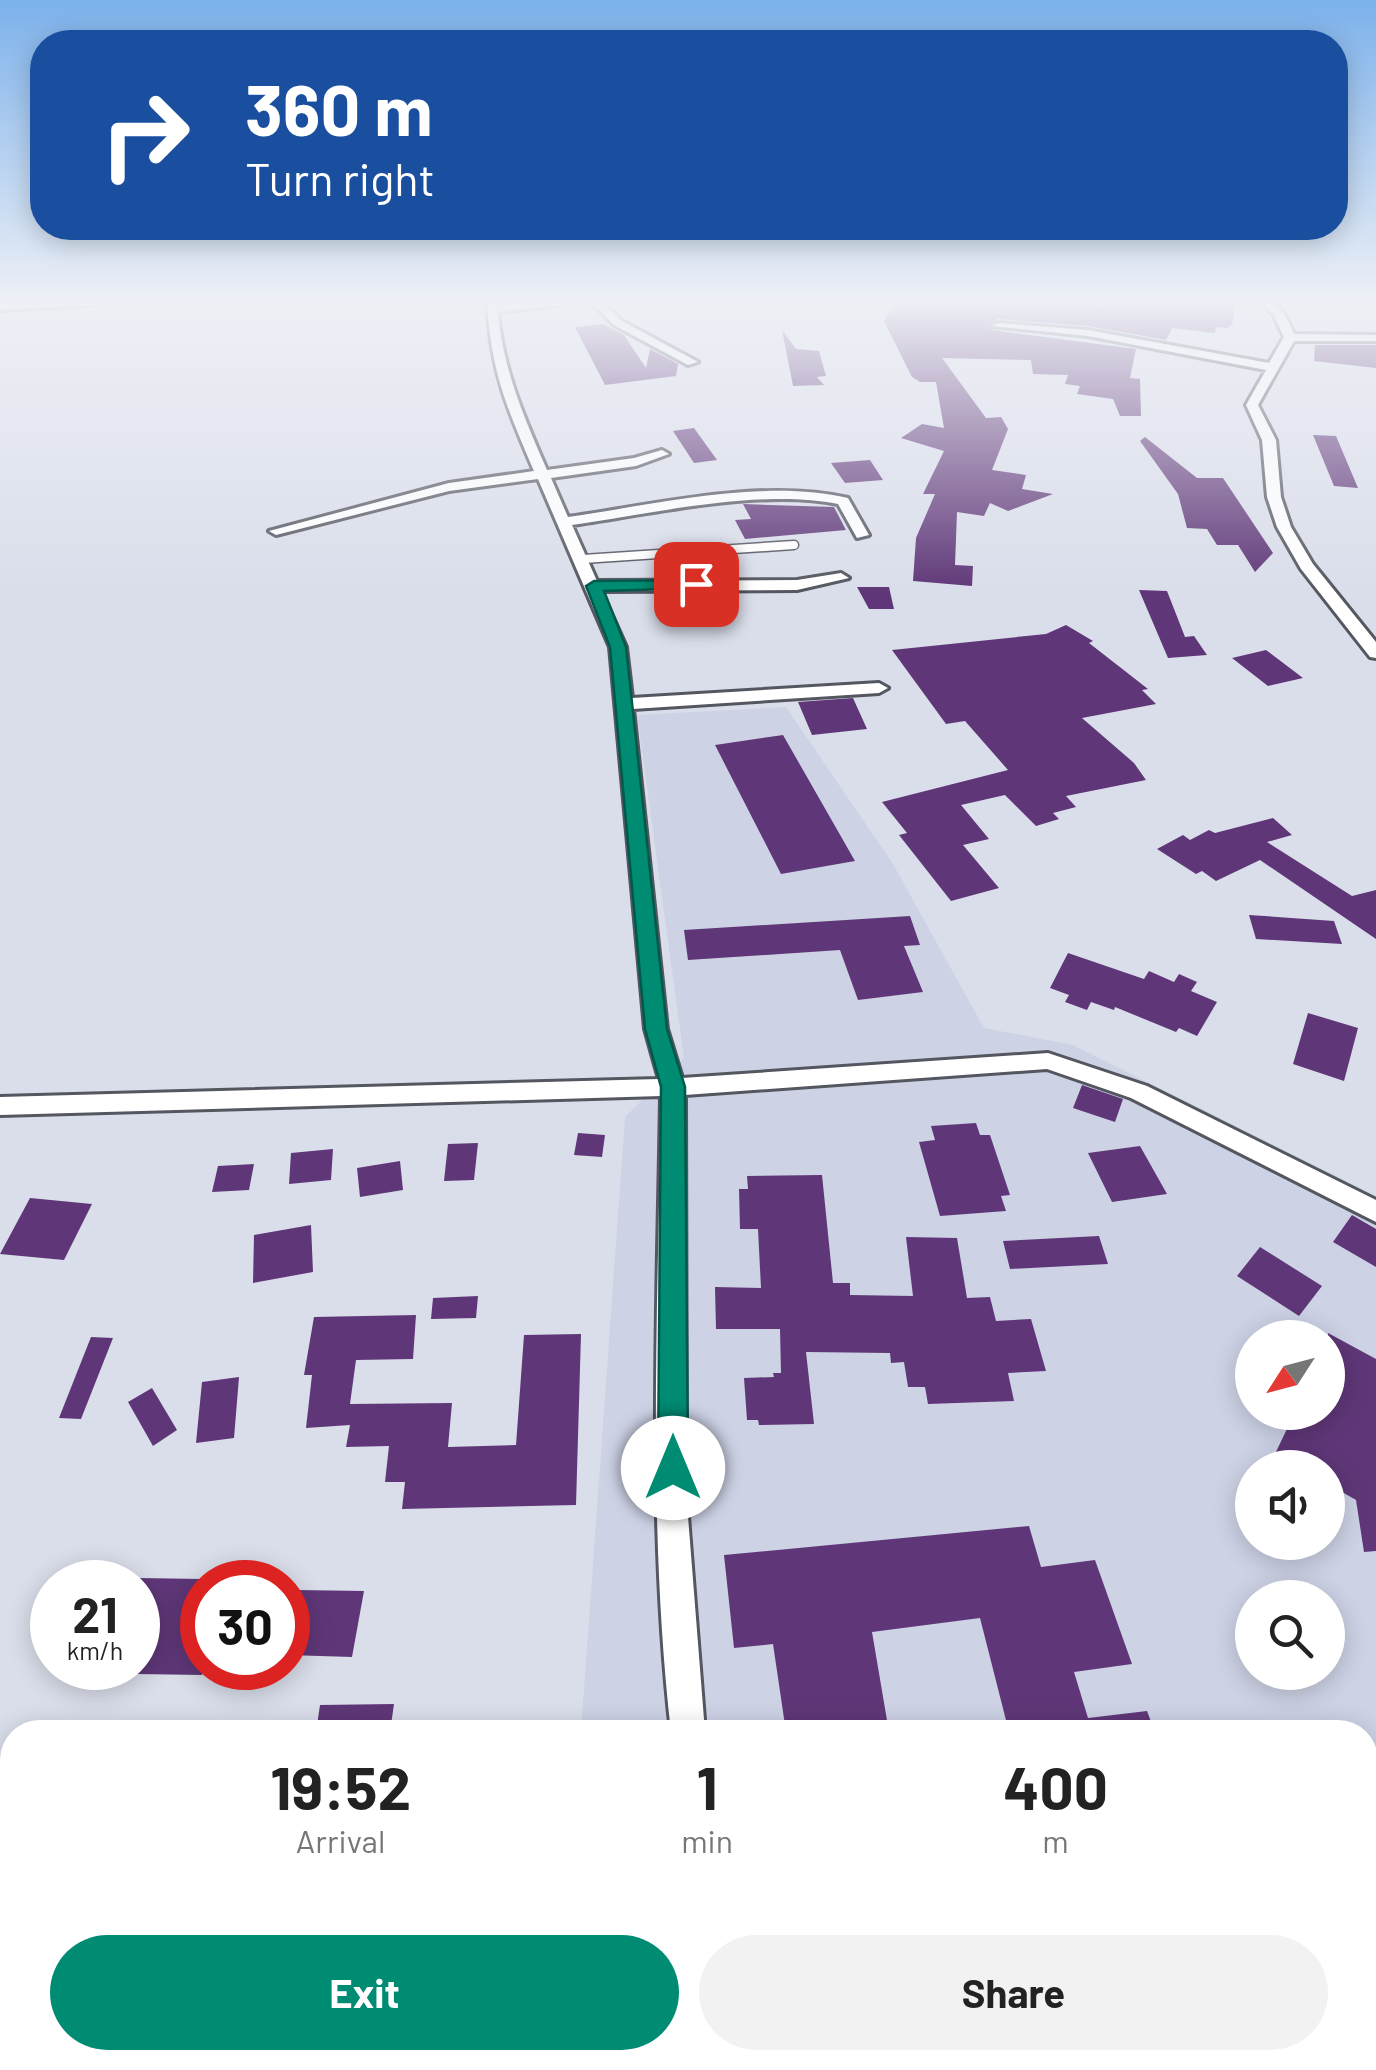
<!DOCTYPE html>
<html lang="en">
<head>
<meta charset="utf-8">
<style>
  :root { --surface:#fff; --page:#f2f2f2; --text:#222; --muted:#767676; --accent:#008b73 }
  body { margin:0; font-family:Barlow,sans-serif; background:var(--page); color:var(--text); height:100vh; display:flex; flex-direction:column; font-size:38px; white-space:nowrap }
  * { box-sizing:border-box; margin:0 }
  p { font-size:32px; color:var(--muted) }
  .icon { flex:none; width:55px; height:55px; fill:none; stroke:currentColor; stroke-width:2; stroke-linecap:round; stroke-linejoin:round }
  .map { position:relative; flex:1; overflow:hidden }
  .drawer { position:absolute; left:0px; top:1720px; width:1378px; height:350px; display:flex; flex-direction:column; background:var(--surface); border-radius:40px 40px 0 0; box-shadow:0 5px 25px #0003 }
  .drawer>* { flex:none }
  .top-card { position:absolute; left:30px; top:30px; width:1318px; height:210px; border-radius:40px; box-shadow:0 5px 25px #0003; background:#1a4fa0; color:#fff; overflow:hidden }
  .needle { width:65px; rotate:234deg }
  .fabs { position:absolute; left:1235px; top:1320px; display:grid; gap:20px }
  .fabs a { display:grid; place-items:center; width:110px; height:110px; border-radius:50%; background:var(--surface); box-shadow:0 5px 25px #0003; font-size:50px }
  .speed { position:absolute; left:30px; top:1560px; display:flex; gap:20px; font-size:50px; font-weight:700; text-align:center }
  .speed>* { display:grid; place-content:center; width:130px; height:130px; border-radius:50%; background:var(--surface); box-shadow:0 5px 25px #0003; line-height:1 }
  .speed small { font-size:25px; font-weight:400 }
  .speed .limit { border:15px solid #d22; background:#fff; color:#111 }
  .pin { position:absolute; display:grid; place-items:center; width:85px; height:85px; color:#fff; margin:-42px; border-radius:20px; box-shadow:0 5px 15px #0006 }
  .me { position:absolute; width:110px; margin:-55px; rotate:0deg; stroke-linejoin:round; filter:drop-shadow(0 0 8px #0008) }
  .turn { display:flex; align-items:center; gap:35px; height:210px; padding:0 50px; font-size:45px }
  .turn .icon { width:130px; height:130px; stroke-width:2.5 }
  .turn b { display:block; font-size:70px; line-height:85px }
  .eta { display:flex; justify-content:space-evenly; align-items:center; height:170px; text-align:center }
  .eta b { font-size:60px; font-weight:700; line-height:70px }
  .action { display:flex; gap:20px; margin-top:auto; padding:20px 50px }
  .action a { flex:1; height:115px; border-radius:60px; background:var(--accent); color:#fff; font-size:40px; font-weight:700; line-height:115px; text-align:center }
  .action a+a { background:var(--page); color:var(--text) }
  .map>svg:first-child { display:block }
  .built { fill:#cdd2e5; fill-rule:evenodd }
  .building { fill:#5f3778 }
  .lines { fill:none; stroke-linecap:round; stroke-linejoin:round }
  .service-casing { stroke:#545660; stroke-width:11 }
  .minor-casing { stroke:#545660; stroke-width:6 }
  .service { stroke:#fff; stroke-width:8 }
  .minor { fill:#fff; fill-rule:evenodd }
  .route { fill:#008b73; stroke:#005a4b; stroke-width:2.5 }
</style>
</head>
<body>
<div class="map">
<svg width="1376" height="2070" viewBox="0 0 1376 2070">
  <rect width="100%" height="100%" fill="#dadeea"/>
  <path class="built" d="M786,707L893,864L984,1028L1073,1045L1376,1196V2070H655L652,2058H1365V1732H581L625,1117L684,1058L637,715ZM1252,1338H1328V1412H1252ZM1252,1468H1328V1542H1252ZM1252,1598H1328V1672H1252Z"/>
  <path class="building" d="M895,302L1106,306V302H1236L1232,325L1227,328L1216,327L1215,333L1172,328L1166,340L1088,326L998,319L988,325L992,330L1136,349L1130,378L1140,379L1141,416H1120L1113,399L1077,394L1080,386L1065,384L1068,375L1033,374L1031,360L942,358L986,418L1001,417L1008,429L992,470L1026,475L1022,489L1053,494L1008,511L990,503L984,516L957,512L955,565L973,566L972,586L913,581L916,538L935,494H923L944,451L901,438L922,424L944,428L936,382H920L912,377L884,321Z
    M603,324L624,335L646,368L650,349L678,364L676,376L605,385L575,327Z
    M782,330L796,349L819,351L826,376L817,377L824,385L793,386Z
    M1315,345H1376V368L1314,361Z
    M694,428L717,460L694,463L673,431Z
    M1313,435L1336,436L1358,488L1334,486Z
    M1145,437L1197,478H1223L1273,553L1255,572L1238,545H1217L1207,529L1187,528L1178,494L1140,441Z
    M870,460L883,480L845,483L831,463Z
    M743,504L834,507L846,530L745,539L735,520L751,519Z
    M857,587H889L894,609H869Z
    M1139,590L1167,591L1185,637L1194,636L1207,655L1168,658Z
    M1066,625L1093,641L1089,643L1148,689L1142,690L1156,704L1082,718L1134,763L1146,780L1066,796L1076,807L1053,813L1059,819L1036,826L1005,795L961,805L989,839L963,845L999,888L951,901L899,835L907,833L882,802L1008,770L965,721L946,724L892,650L1046,634Z
    M1266,650L1303,678L1268,686L1232,658Z
    M853,698L867,729L812,735L798,702Z
    M783,735L855,861L781,874L715,745Z
    M1273,818L1292,835L1267,842L1352,896L1376,890V939L1260,860L1216,881L1202,871L1196,874L1157,849L1183,835L1190,840L1209,830L1215,833Z
    M1249,915L1334,921L1342,944L1256,939Z
    M910,916L920,945L904,946L923,992L858,1000L840,950L688,960L684,930Z
    M1068,953L1144,979L1149,971L1174,982L1179,974L1197,982L1191,991L1217,1002L1197,1036L1179,1028L1176,1032L1115,1007L1114,1010L1091,1002L1087,1010L1065,1002L1069,995L1050,988Z
    M1308,1013L1358,1028L1344,1081L1293,1064Z
    M1082,1085L1123,1099L1115,1122L1073,1108Z
    M976,1123L980,1135H990L1010,1195L1001,1196L1006,1211L940,1216L919,1142L935,1140L931,1126Z
    M578,1133L605,1135L602,1157L574,1155Z
    M478,1143L474,1180L444,1181L448,1144Z
    M1140,1146L1167,1194L1112,1202L1088,1153Z
    M333,1149L331,1180L289,1184L291,1153Z
    M400,1161L403,1190L360,1197L357,1168Z
    M254,1164L249,1190L212,1192L218,1166Z
    M822,1175L833,1283H850V1295L913,1296L906,1237L957,1238L967,1298L990,1297L996,1321L1031,1319L1046,1371L1008,1373L1014,1401L928,1404L925,1387H908L904,1362L891,1363L890,1353L806,1352L814,1424L759,1425L758,1420H747L744,1378L774,1377L773,1373H781L780,1329H716L715,1287L761,1288L758,1229H740L739,1189H748L747,1176Z
    M30,1198L92,1204L64,1260L0,1254Z
    M1352,1215L1376,1229V1267L1333,1242Z
    M311,1225L313,1272L253,1283L254,1235Z
    M1099,1236L1108,1264L1010,1269L1003,1241Z
    M1260,1247L1322,1286L1299,1316L1237,1276Z
    M478,1296L476,1318L431,1319L433,1298Z
    M416,1315L413,1359L356,1360L350,1404L452,1403L448,1447L516,1445L524,1335L581,1334L576,1505L402,1509L405,1482H385L389,1446L346,1447L350,1425L306,1428L312,1375H304L314,1317Z
    M1328,1333L1376,1359V1551L1364,1552L1356,1500L1328,1484V1468H1299L1275,1454L1295,1412H1328Z
    M91,1337L113,1338L81,1419L59,1418Z
    M239,1377L234,1438L196,1443L202,1382Z
    M152,1388L177,1430L153,1446L128,1402Z
    M1029,1526L1041,1567L1095,1560L1132,1664L1074,1672L1088,1718L1147,1711L1155,1732H1009L980,1618L872,1632L889,1732H786L773,1644L734,1648L724,1555Z
    M138,1578L202,1579V1675L137,1674L144,1647H138Z
    M297,1590L364,1591L352,1657L288,1655Z
    M394,1704L390,1732H316L320,1705Z"/>
  <g class="lines">
    <defs>
      <path id="service" d="M583,559L794,545"/>
      <path id="minor" d="M98,302L93,305L0,310V304Z
        M487,302H498V305L584,302L498,312C503,370 524,417 547,470L634,458L662,450L669,454L636,466L551,478L568,517C654,505 763,478 848,498L869,535L857,538L838,504C762,488 649,514 572,525L597,581L797,580L841,573L849,578L797,590L601,591L626,647L632,698L879,683L888,688L879,693L633,709L667,1029L682,1078L1048,1053L1147,1086L1376,1200V1222L1131,1098L1047,1069L685,1095L686,1491L705,1732H671C647,1521 658,1308 661,1096L0,1115V1097L659,1079L645,1029L610,647L538,479L449,491L276,535L269,531L449,483L534,471C507,408 491,372 487,302Z
        M591,302H603L622,321L698,362L688,365L614,325Z
        M1260,302C1281,302 1286,316 1294,334L1376,335V341H1294L1258,405L1276,440L1281,497L1291,527L1313,564L1376,642V658L1370,657L1301,569L1277,527L1267,497L1262,440L1246,405L1266,370L1088,336L992,326L998,323L1088,330L1269,363L1284,337L1273,314Z
        M719,2058H757L759,2070H721Z"/>
    </defs>
    <use href="#service" class="service-casing"/>
    <use href="#minor" class="minor-casing"/>
    <use href="#service" class="service"/>
    <use href="#minor" class="minor"/>
  </g>
  <linearGradient id="sky" x2="0" y2="1"><stop stop-color="#7cb1eb"/><stop offset="0.51" stop-color="#eef0f6"/><stop offset="1" stop-color="#eef0f6" stop-opacity="0"/></linearGradient>
  <rect width="1376" height="592" fill="url(#sky)"/>
  <path class="route" d="M696,580L704,584L701,588L604,591L626,647L667,1029L685,1087L688,1468L683,1478L673,1482L662,1478L658,1468L661,1087L645,1029L610,647L586,586L594,581Z"/>
</svg>
<div class="fabs">
<a><svg class="needle" viewBox="-14 -14 28 28"><path d="M0-13l5 13h-10z" fill="#e53935"/><path d="M0 13l5-13h-10z" fill="#767676"/></svg></a>
<a><svg class="icon" aria-label="sound" viewBox="0 0 24 24"><path d="M4 9h4l5-4v14l-5-4H4zM17 9q2 3 0 6"/></svg></a>
<a><svg class="icon" aria-label="search" viewBox="0 0 24 24"><circle cx="10" cy="10" r="6"/><path d="M15 15l6 6"/></svg></a>
</div>
<div class="speed"><div>21<small>km/h</small></div><div class="limit">30</div></div>
<div class="pin" style="left:696px;top:584px;background:#d93025"><svg class="icon" aria-label="arrive" viewBox="0 0 24 24"><path d="M6 21V4h12l-3 4 3 4H6"/></svg></div>
<svg class="me" style="left:673px;top:1468px" viewBox="-20 -20 40 40"><circle r="19" fill="#fff"/><path d="M0-13L10 11 0 6-10 11z" fill="#008b73"/></svg>
<div class="top-card">
<div class="turn"><svg class="icon" aria-label="right" viewBox="0 0 24 24"><path d="M7 20v-9h11M14 6l5 5-5 5"/></svg><div><b>360 m</b>Turn right</div></div>
</div>
<section class="drawer">
<div class="eta">
<div><b>19:52</b><p>Arrival</p></div>
<div><b>1</b><p>min</p></div>
<div><b>400</b><p>m</p></div>
</div>
<div class="action"><a>Exit</a><a>Share</a></div>
</section>
</div>
</body>
</html>
